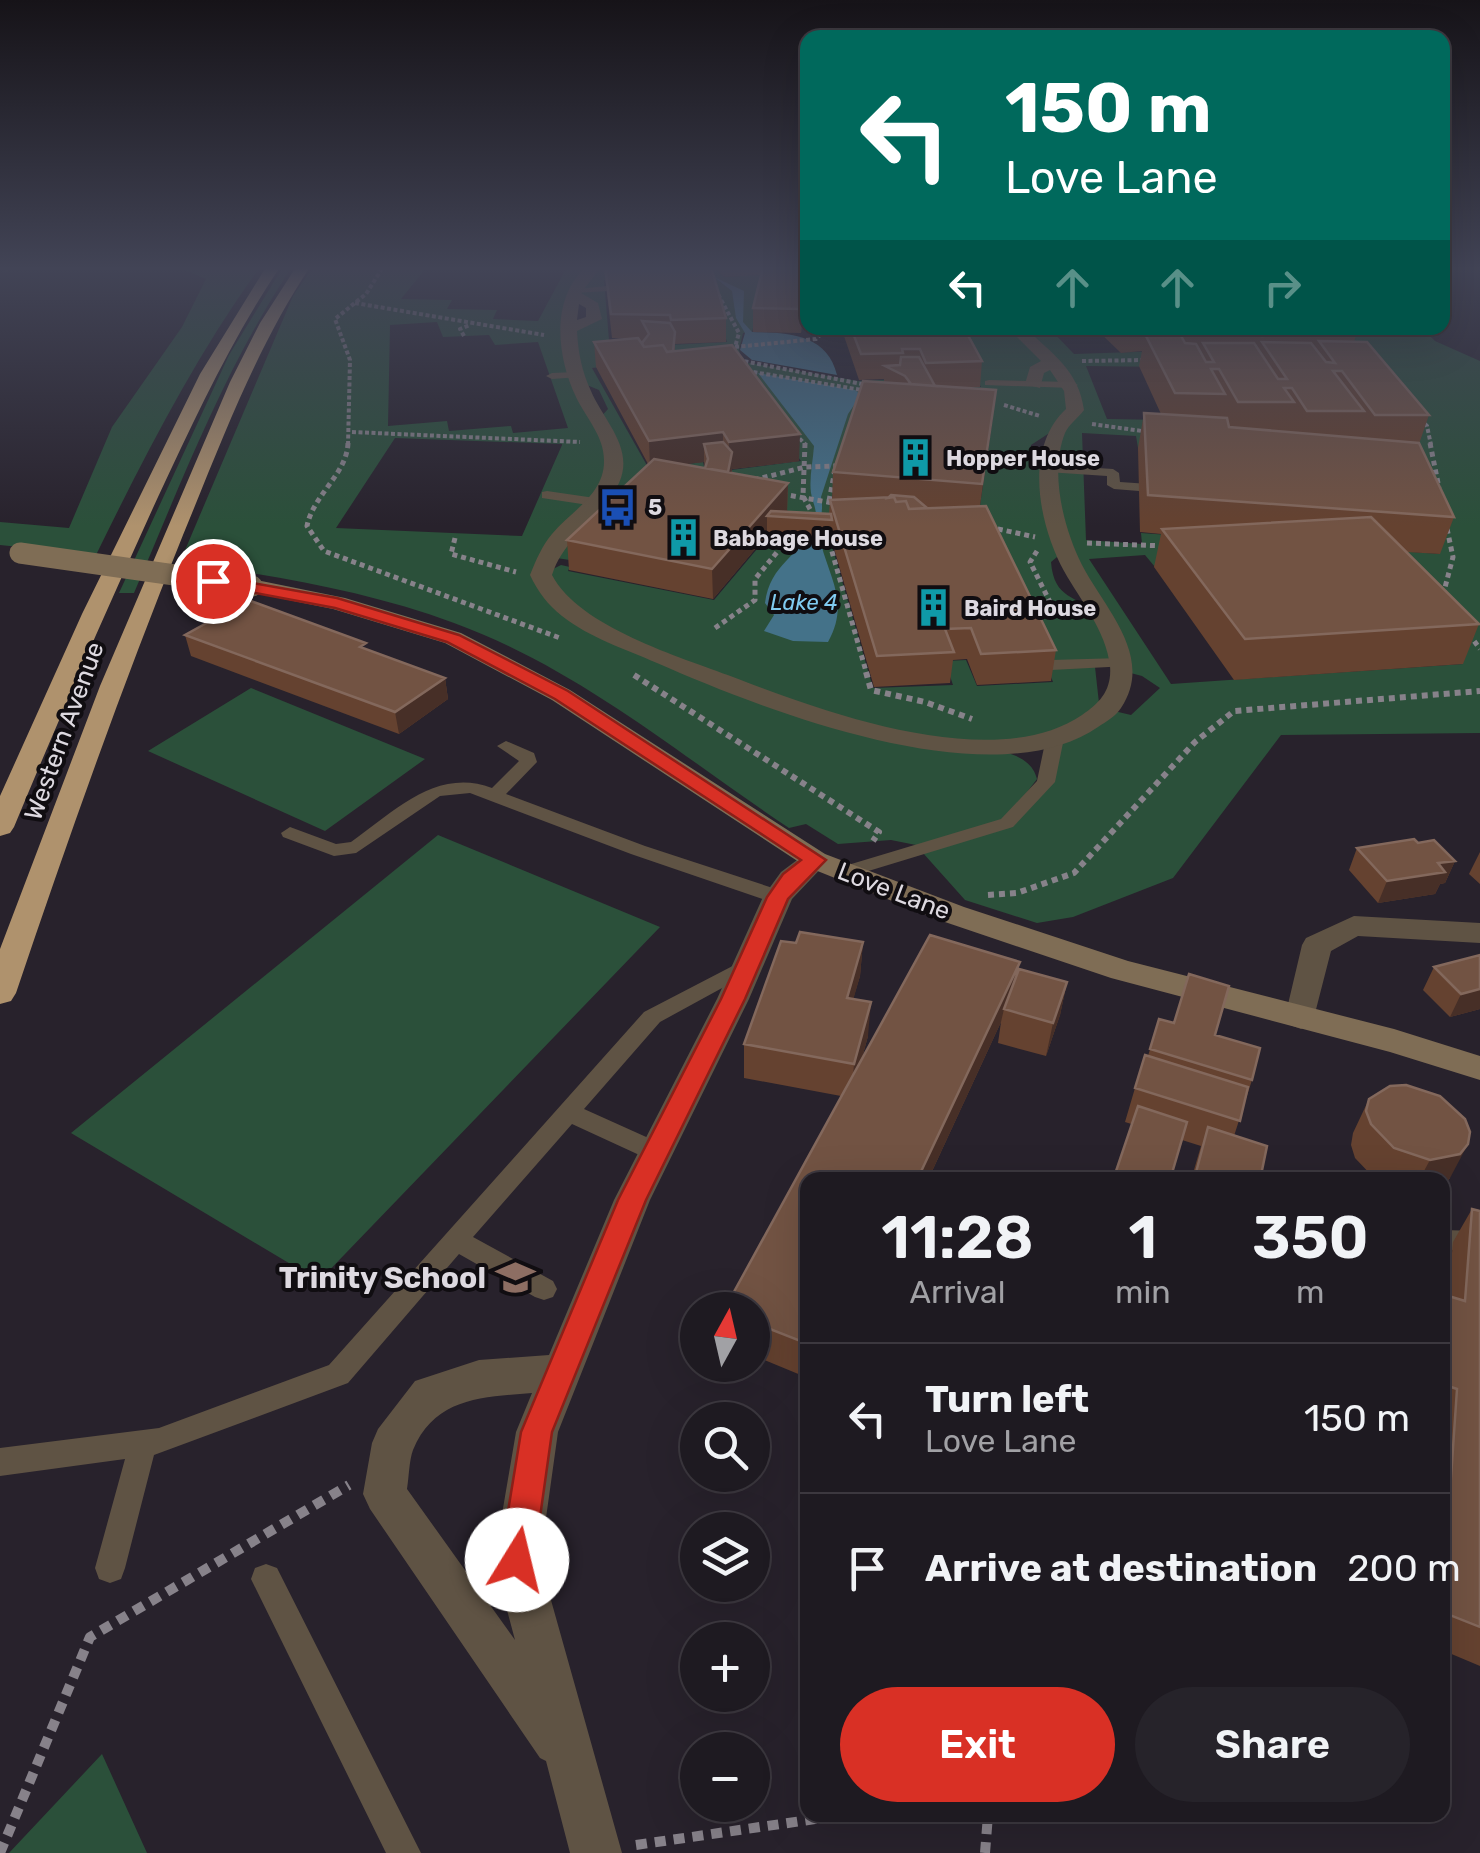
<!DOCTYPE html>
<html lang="en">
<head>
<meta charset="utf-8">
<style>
  :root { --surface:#1e1a21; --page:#26232a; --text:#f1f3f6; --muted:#a1a1a5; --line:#3c383f; --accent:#d93025 }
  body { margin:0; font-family:Rubik,sans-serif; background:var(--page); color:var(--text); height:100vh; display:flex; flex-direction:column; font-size:38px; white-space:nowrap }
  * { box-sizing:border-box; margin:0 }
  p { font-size:32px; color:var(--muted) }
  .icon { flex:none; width:55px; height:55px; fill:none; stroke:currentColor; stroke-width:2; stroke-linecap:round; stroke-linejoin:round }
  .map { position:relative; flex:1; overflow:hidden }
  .sheet { position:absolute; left:800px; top:1172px; width:650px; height:650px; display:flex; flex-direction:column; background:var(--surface); border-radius:20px; box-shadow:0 10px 40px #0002,0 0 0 2px var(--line) }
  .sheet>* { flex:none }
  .top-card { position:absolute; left:800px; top:30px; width:650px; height:305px; border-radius:20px; box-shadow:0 10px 40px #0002,0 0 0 2px var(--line); background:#00695c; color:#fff; overflow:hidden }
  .needle { width:65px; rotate:8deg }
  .fabs { position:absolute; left:680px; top:1292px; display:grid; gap:20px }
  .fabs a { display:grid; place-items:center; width:90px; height:90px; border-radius:50%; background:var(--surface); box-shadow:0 10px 40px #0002,0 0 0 2px var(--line); font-size:50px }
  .pin { position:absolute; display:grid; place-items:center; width:85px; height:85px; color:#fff; margin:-42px; border:5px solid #fff; border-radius:50%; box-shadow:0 2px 10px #0007 }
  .me { position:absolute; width:110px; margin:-55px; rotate:9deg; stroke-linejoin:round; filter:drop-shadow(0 0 8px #0008) }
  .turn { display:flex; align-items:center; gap:35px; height:210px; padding:0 40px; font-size:45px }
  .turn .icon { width:130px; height:130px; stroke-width:2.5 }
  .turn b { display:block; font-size:70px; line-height:85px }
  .lanes { display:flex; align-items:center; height:95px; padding:0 40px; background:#0003; justify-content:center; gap:50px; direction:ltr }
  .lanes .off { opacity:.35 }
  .eta { display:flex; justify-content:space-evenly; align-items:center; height:170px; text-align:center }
  .eta b { font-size:60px; font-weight:600; line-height:70px }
  .action { display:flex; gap:20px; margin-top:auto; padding:20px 40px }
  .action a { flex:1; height:115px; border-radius:60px; background:var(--accent); color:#fff; font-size:40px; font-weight:600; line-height:115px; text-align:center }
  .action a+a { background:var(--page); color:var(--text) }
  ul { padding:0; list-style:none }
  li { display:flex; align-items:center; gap:30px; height:150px; padding:0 40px; border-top:2px solid var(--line) }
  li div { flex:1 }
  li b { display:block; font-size:38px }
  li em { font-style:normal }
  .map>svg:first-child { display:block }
  .green { fill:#2b503a; fill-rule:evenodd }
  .water { fill:#447289 }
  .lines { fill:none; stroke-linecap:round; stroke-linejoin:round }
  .path-far3 { stroke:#87828a; stroke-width:4; stroke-dasharray:4 2.5; stroke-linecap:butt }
  .path-far2 { stroke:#87828a; stroke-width:5; stroke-dasharray:5 4; stroke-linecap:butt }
  .path-far1 { stroke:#87828a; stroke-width:6; stroke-dasharray:6 5; stroke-linecap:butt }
  .path { stroke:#87828a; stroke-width:10; stroke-dasharray:11 8; stroke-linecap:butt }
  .lane { fill:#5f5344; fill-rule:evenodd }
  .street { fill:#5f5344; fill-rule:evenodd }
  .secondary { fill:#7f6d55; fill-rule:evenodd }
  .highway { fill:#af926d; fill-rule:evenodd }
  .secondary-bridge { stroke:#7f6d55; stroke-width:21 }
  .wall { fill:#654230; fill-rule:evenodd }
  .shaded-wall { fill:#472f27 }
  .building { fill:#725343; stroke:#83685c; stroke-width:2.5 }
  .route { fill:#d93025; stroke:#8d1f18; stroke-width:2.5 }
  .labels { text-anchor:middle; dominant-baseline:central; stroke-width:8; stroke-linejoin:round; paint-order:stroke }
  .far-poi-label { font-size:22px; font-weight:bold; fill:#ddd9e0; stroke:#100d11; text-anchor:start }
  .far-water-label { font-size:22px; font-style:italic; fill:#80cbf1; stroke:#100d11 }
  .street-label { font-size:25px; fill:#ddd9e0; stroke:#100d11 }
  .near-poi-label { font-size:30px; font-weight:bold; fill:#ddd9e0; stroke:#100d11; text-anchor:end }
</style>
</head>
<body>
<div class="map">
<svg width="1480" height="1853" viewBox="0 0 1480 1853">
  <rect width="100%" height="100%" fill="#28222c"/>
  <path class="green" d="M178,267H260C195,357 145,455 96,555L0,545V522L69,528L112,427L182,327L206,279Z
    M283,267H292C225,367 181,483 134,593H119L229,355Z
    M313,267H427L401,299L452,300L447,309L497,310L493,319L538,321L567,267H713L724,277L765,275L752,332L743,333L739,350L742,362L858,381L901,379L884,384L902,394L916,410L861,407L831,499L889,505L875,521L876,526L827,529L873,688L953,685L945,661L966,660L977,686L1053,682L1048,669L1095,667L1099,703C1029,800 754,695 667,656C625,638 562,619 543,574L561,565L570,567L568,571L714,600L789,511L725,499L735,486L731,470L801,461L734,370L670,376L669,345L727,342L710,284L645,288L643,279L604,280L609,340L662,342L650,361L592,368L649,469L703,462L707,478L700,495L654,487L576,561L550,557C558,542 571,519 587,514C603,509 612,510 624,498L614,477L611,444L599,419L608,409L599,390L582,383L573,329L596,319V305L575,294L579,279L590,269C556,287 567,357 579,388C588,411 607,430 611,455C621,510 515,540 546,594C558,617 600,631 622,642C719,691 821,729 929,745C959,749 1028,741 1037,779L1005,821L921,846L891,840L838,844L806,824L789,828C681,756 578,668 454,623C365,590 273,576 180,562L293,296ZM437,322L443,337L489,335L495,345L538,342L568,428L513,433L511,426L449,431L447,421L388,426L390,325ZM395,438L562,444V445L522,536L336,528Z
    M923,328H1015L1065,376L1074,402L1054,430L1031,445L1030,460L1050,479L1063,552L1051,562C1054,600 1076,594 1097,615C1107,624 1113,646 1119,659L1044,662L915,507L979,512L993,417L930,412L924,389L981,387L952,331Z
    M1017,328H1049L1074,354L1165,351L1303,328H1422L1435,341L1480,361V733L1281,735L1173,878L1073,917L1037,923L965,900L923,853L1011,825L1061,741L1114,711L1131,715L1160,688L1142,676L1123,671L1066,552L1053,447L1071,417L1058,366ZM1086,366L1173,367L1417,452L1164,420L1107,419ZM1082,433L1136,436L1138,448L1407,479L1440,554L1141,533L1142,544L1086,540ZM1145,555L1155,567L1463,664L1171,684L1089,559Z
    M251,688L425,759L325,831L148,751Z
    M438,835L660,927L319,1281L71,1133Z
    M102,1754L147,1853H9Z"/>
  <path class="water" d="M714,277L744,291L743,322L752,332C787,333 827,333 837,375L752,360L740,350L745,333L736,318L732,291Z
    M758,373L855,390L861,395L848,414L821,497C825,513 816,529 821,544C831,581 849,604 828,642L793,641L764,631L774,615L765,603C770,563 800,557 814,524C819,512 813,505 811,493C809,478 813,461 814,446Z"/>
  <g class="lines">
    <path class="path-far3" d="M712,283L739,333L733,354
      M355,303L544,335
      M464,336L460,329L470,325
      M735,347L816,339L826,329
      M738,360L867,385
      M1082,361L1145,360
      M747,371L868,391
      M1004,405L1040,416
      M1420,419L1427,426L1431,445
      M1092,424L1149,432
      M352,432L580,442
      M795,434L806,445
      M348,445L350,360L335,319L366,294L383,267"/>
    <path class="path-far2" d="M348,443C347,474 313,495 307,526L324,551L560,638
      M805,443L803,496L811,511L809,519
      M1430,443L1439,488
      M754,480L805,467L836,466
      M782,494L833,503
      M829,501L835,470
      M989,527L1035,537
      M827,534L867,675
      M455,538L451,554L516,572
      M1087,543L1165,546
      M1037,551L1030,562L1050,602
      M1443,595L1453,557L1446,524
      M715,628L755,600V579L792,534
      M1469,634L1480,649"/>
    <path class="path-far1" d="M866,672L871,690L925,702L972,719
      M634,675L879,832L873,841
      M988,895L1017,893L1074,873L1195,742L1234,711L1480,691"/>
    <path class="path" d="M636,1845L843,1815
      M0,1853L90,1637L349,1485
      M985,1853L988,1815"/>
    <path class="lane" d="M606,286L609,291L574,293L569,290Z
      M576,372L580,373V377L552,379L546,376L552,373Z
      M989,380L1072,382L1078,385L1072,388L985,385V381Z
      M1052,465L1113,469L1119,473L1120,482L1164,485L1171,489L1164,493L1114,489L1107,485V476L1047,472V466Z
      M547,491L595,498L602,502L595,506L542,498V492Z
      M1122,658L1128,660V666L1051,670L1043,665L1051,660Z
      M1055,733L1064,738L1055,782L1013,827L852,876H838L835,872L838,868L1001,819L1037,781L1046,738Z
      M506,741L534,753L537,762L506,794L645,846L785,892L788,897L785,902H771L631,854L470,793L440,796L356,853L334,856L283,837L281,833L290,827L336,844L351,842C394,812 436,767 492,788L519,761L497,746Z
      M748,958L755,960L758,965L755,970L660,1022L584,1109L664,1145L668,1152L664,1159L656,1161L648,1159L572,1124L473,1237L553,1281L557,1289L553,1297L544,1300L535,1297L459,1254L348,1383L154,1455L125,1568L121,1579L110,1583L99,1579L95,1568L125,1459L0,1476V1448L159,1428L329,1365L644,1012Z
      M1442,1230L1480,1231V1251L1442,1250Z
      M266,1564L277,1568L421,1853H386L251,1579L255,1568Z"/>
    <path class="street" d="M586,267H601L581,293L598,303L602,319L577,331C578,352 582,372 591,391C603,420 635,448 619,483C603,519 566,533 552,575C579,627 680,657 733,677C824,712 994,775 1082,715C1100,703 1112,690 1110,666C1106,631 1081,601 1064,571C1039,525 1023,449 1066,409L1064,391L1050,370L1044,373L1040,388L1025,384L1030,367L1041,361L1008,328H1025C1052,353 1079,371 1084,410C1078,418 1069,424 1065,433C1049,473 1064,529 1082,565C1105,609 1155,657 1121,708C1116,716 1107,721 1098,727C993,800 764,710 657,663C625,649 590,638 562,616C548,605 538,592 530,575C536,560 542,546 552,534C571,511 605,494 604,460C604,436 586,418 576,397C557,357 550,299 586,267ZM579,304L586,308V317L577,320Z
      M815,851L825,854L829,860L792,899L749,999L650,1200L558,1432L540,1561L622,1853H570L546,1761L540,1758L370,1509L363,1494L372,1443L378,1429L415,1381L479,1360L549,1355L614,1200L717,999L763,897L781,872L805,854ZM532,1393L516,1432L494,1561L515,1640L407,1489C409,1477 409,1461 413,1450C435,1397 483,1397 532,1393Z
      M1354,916L1480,923V943L1358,936L1331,951L1312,1025L1301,1029L1290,1025L1285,1017L1302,945L1306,938Z"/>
    <path class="secondary" d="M252,579L345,598L461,633L570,690L825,854L964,907L1128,961L1394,1029L1480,1056V1080L1390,1052L1111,978L942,921L805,866L552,700L445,643L333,609L244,591L241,586L244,581Z"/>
    <path class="highway" d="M266,267H280C231,340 195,418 158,497C108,606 60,716 14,827L10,833L0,836V796L82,614L200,374Z
      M296,267H310C255,350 221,443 183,535C122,686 68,839 16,993L11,1001L0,1004V949L100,686L230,382L260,323Z"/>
    <path class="secondary-bridge" d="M20,553L252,586"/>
  </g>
  <path class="wall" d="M604,267L726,318V342L675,344V351L799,461L732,469V473L788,483L787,512L829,514L830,500H832L833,472L884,382V379L859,380L843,333V328H964L982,361L980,387H955L996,390L980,506L1056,650L1051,681L977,685L967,659L953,660L950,683L874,687L831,538L767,535L713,599L569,570L567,540L648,464L596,367L594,342L628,339L612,338ZM704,462L705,468L683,464Z
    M713,267H808V320H803L801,333L753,332V308L761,275L725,277Z
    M1095,328H1355L1358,329L1354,342L1429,415L1419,444L1454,517L1440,554L1406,552L1479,624L1463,664L1234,680L1154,567L1161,534L1140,532L1138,448L1144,413L1161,414L1139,366L1142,351L1121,353Z
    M185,635L367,650L445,678L448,699L399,734L191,656Z
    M1418,843L1455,861L1445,883L1440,884L1435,894L1378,903L1349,870L1357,848Z
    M1480,852V884L1469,874Z
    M863,942L860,976L853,999L868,1036L862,1058L1018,973L1067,982L1060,1015L1046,1056L998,1043L1001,1022L928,1180H808V1378L752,1355V1310L841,1096L744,1078V1044L796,943Z
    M1480,955V1009L1450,1017L1423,990L1434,967Z
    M1159,1019L1215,1035L1252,1080L1234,1136L1260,1180H1191L1201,1146L1125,1122L1135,1088L1148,1056Z
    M1369,1099L1450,1178L1442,1187V1180H1376L1355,1158L1351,1145L1353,1133Z
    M1472,1209L1480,1211V1666L1442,1650V1294L1448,1296L1453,1242Z"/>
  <path class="shaded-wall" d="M3,267H17L5,272Z
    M804,296L803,320L801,333L802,309Z
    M723,432V459L704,444V462L650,468L649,441Z
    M800,434L799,461L732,469L728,495L729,442Z
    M788,483L787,511L782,517L767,516V535L713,599L712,569Z
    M445,678L448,699L399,734L395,712Z
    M1455,861L1445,883L1440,884L1435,894L1378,903L1387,881L1438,863Z
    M863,942L860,976L844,1032L847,998Z
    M1020,962L1013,996L1004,1009L1001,1022L928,1180H917Z
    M1067,982L1060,1015L1046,1056L1053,1023Z
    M1480,989V1009L1450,1017L1461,994Z
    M871,1002L868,1036L851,1098L854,1064Z
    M1468,1144L1450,1178L1442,1187V1180H1419L1430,1160Z"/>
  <path class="building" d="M605,267H711L726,318L671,320L670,315L611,314Z
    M722,267H763L724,269Z
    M763,267H808V296H804L802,309L753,308Z
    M642,321L670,323L675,332L673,351L667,352L663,345L644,347L642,343L649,334Z
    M851,328H964L982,361L926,363L920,349H902L903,353L861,354Z
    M1252,328H1297L1305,333L1262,336Z
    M1304,328H1355L1358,329L1311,332Z
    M1145,334H1180L1185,343L1196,344L1206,362H1214L1203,343H1254L1278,379H1287L1262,342L1311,343L1326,362L1335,363L1319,341L1367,342L1429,415H1375L1342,371H1333L1364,411H1307L1292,388H1284L1294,402H1238L1219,369H1211L1225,394L1175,393Z
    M638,338L644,347L663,345L667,352L732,345L800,434L729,442L723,432L649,441L594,342Z
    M901,357H919L935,386L911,384L905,376L885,366L900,365Z
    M863,381L996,390L982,484L833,472Z
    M1144,413L1227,418L1229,427L1419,443L1454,517L1148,495Z
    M723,442L732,452L728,472L705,468L708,459L704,444Z
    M654,459L788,483L712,569L567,540Z
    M891,495L914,497L927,508L909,509L906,501L896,502L894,497L888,498Z
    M894,497L896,502L906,501L909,509L986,506L1056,650L981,654L971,628L945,629L954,652L877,656L830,500Z
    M771,511L831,514L832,520L767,516Z
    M1371,517L1479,624L1245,639L1162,529Z
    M248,600L366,643L360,647L445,678L395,712L185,635Z
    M1414,839L1418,843L1434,840L1455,861L1438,863L1445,872L1387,881L1357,848Z
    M800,932L863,942L847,998L871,1002L854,1064L744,1044L781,941L796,943Z
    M930,935L1020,962L917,1180H808V1344L752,1322V1310H724Z
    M1480,955V989L1461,994L1434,967Z
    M1019,969L1067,982L1053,1023L1004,1009Z
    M1189,974L1229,986L1215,1035L1260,1048L1252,1080L1150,1049L1159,1019L1174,1023Z
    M1145,1055L1248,1087L1240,1121L1135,1088Z
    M1406,1085L1440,1096L1465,1119L1470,1132L1468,1144L1460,1154L1430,1160L1394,1148L1371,1124L1366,1111L1369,1099L1390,1086Z
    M1138,1106L1187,1122L1170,1180H1113Z
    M1208,1127L1267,1146L1260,1180H1194Z
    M1472,1209L1480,1211V1627L1442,1612V1504L1449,1507L1457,1389L1442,1384V1294L1465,1301Z"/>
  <linearGradient id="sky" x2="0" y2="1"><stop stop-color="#161318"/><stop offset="0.51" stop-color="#424456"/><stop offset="1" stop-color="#424456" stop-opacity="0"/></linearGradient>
  <rect width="1480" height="526" fill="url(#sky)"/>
  <path class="route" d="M213,576L337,598L459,635L568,691L826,860L788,899L745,999L646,1200L552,1432L534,1560L529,1573L517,1578L505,1573L500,1560L521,1432L618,1200L721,999L767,897L783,874L801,860L555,699L447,642L335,608L207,584L205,581Z"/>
  <defs>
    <symbol id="building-bare" viewBox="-9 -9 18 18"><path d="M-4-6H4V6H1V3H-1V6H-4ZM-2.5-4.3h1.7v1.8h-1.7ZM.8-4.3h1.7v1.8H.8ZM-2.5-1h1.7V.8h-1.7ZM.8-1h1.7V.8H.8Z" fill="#0f9aa8" stroke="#100d11" stroke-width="2.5" paint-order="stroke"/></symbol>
    <symbol id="bus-bare" viewBox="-9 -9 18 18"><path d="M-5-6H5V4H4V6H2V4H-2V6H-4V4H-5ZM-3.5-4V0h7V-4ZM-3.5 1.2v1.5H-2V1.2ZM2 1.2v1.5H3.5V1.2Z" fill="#1a4fb4" stroke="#100d11" stroke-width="2.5" paint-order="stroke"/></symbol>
    <symbol id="school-bare" viewBox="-9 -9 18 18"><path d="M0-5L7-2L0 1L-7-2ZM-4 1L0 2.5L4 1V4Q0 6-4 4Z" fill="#8d6e63" stroke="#100d11" stroke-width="2.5" paint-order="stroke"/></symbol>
  </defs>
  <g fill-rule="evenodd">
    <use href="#building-bare" x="888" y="430" width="55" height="55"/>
    <use href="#bus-bare" x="590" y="480" width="55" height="55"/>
    <use href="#building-bare" x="656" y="510" width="55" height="55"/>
    <use href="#building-bare" x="906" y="580" width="55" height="55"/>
    <use href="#school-bare" x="488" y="1250" width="55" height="55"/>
  </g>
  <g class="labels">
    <g class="far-poi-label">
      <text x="946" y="458">Hopper House</text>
      <text x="648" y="507">5</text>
      <text x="713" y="538">Babbage House</text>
      <text x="964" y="608">Baird House</text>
    </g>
    <g class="far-water-label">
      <text x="804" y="602">Lake 4</text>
    </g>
    <g class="street-label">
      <text transform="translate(64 731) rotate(-70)">Western Avenue</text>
      <text transform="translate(894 891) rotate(21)">Love Lane</text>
    </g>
    <g class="near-poi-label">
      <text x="486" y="1278">Trinity School</text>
    </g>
  </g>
</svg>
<div class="fabs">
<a><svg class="needle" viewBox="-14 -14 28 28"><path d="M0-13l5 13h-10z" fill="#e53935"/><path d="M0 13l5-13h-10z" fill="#a1a1a5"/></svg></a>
<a><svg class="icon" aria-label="search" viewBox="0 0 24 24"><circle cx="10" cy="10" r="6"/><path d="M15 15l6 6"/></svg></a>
<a><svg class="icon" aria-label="layers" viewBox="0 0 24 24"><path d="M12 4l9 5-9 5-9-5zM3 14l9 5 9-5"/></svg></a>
<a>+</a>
<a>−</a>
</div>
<div class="pin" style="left:213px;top:581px;background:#d93025"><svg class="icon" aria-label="arrive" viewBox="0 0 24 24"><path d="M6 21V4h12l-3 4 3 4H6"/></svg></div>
<svg class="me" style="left:517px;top:1560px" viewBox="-20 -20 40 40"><circle r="19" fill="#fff"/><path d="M0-13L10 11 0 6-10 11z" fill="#d93025"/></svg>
<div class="top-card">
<div class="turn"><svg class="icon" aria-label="left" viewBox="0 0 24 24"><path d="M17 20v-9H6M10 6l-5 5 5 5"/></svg><div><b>150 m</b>Love Lane</div></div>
<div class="lanes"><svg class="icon" aria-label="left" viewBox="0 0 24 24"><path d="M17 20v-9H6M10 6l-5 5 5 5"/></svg><svg class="icon off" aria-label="ahead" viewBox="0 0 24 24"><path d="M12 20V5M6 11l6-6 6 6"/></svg><svg class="icon off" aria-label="ahead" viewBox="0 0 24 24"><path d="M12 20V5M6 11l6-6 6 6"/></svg><svg class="icon off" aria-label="right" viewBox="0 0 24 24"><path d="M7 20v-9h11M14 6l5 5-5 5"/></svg></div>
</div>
<section class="sheet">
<div class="eta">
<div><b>11:28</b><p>Arrival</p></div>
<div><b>1</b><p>min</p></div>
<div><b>350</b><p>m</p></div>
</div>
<ul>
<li><svg class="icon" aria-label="left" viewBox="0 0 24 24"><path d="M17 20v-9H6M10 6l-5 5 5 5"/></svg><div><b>Turn left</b><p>Love Lane</p></div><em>150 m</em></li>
<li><svg class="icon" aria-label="arrive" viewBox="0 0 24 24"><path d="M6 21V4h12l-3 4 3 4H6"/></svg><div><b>Arrive at destination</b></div><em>200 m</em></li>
</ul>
<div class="action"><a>Exit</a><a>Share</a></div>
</section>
</div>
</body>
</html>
